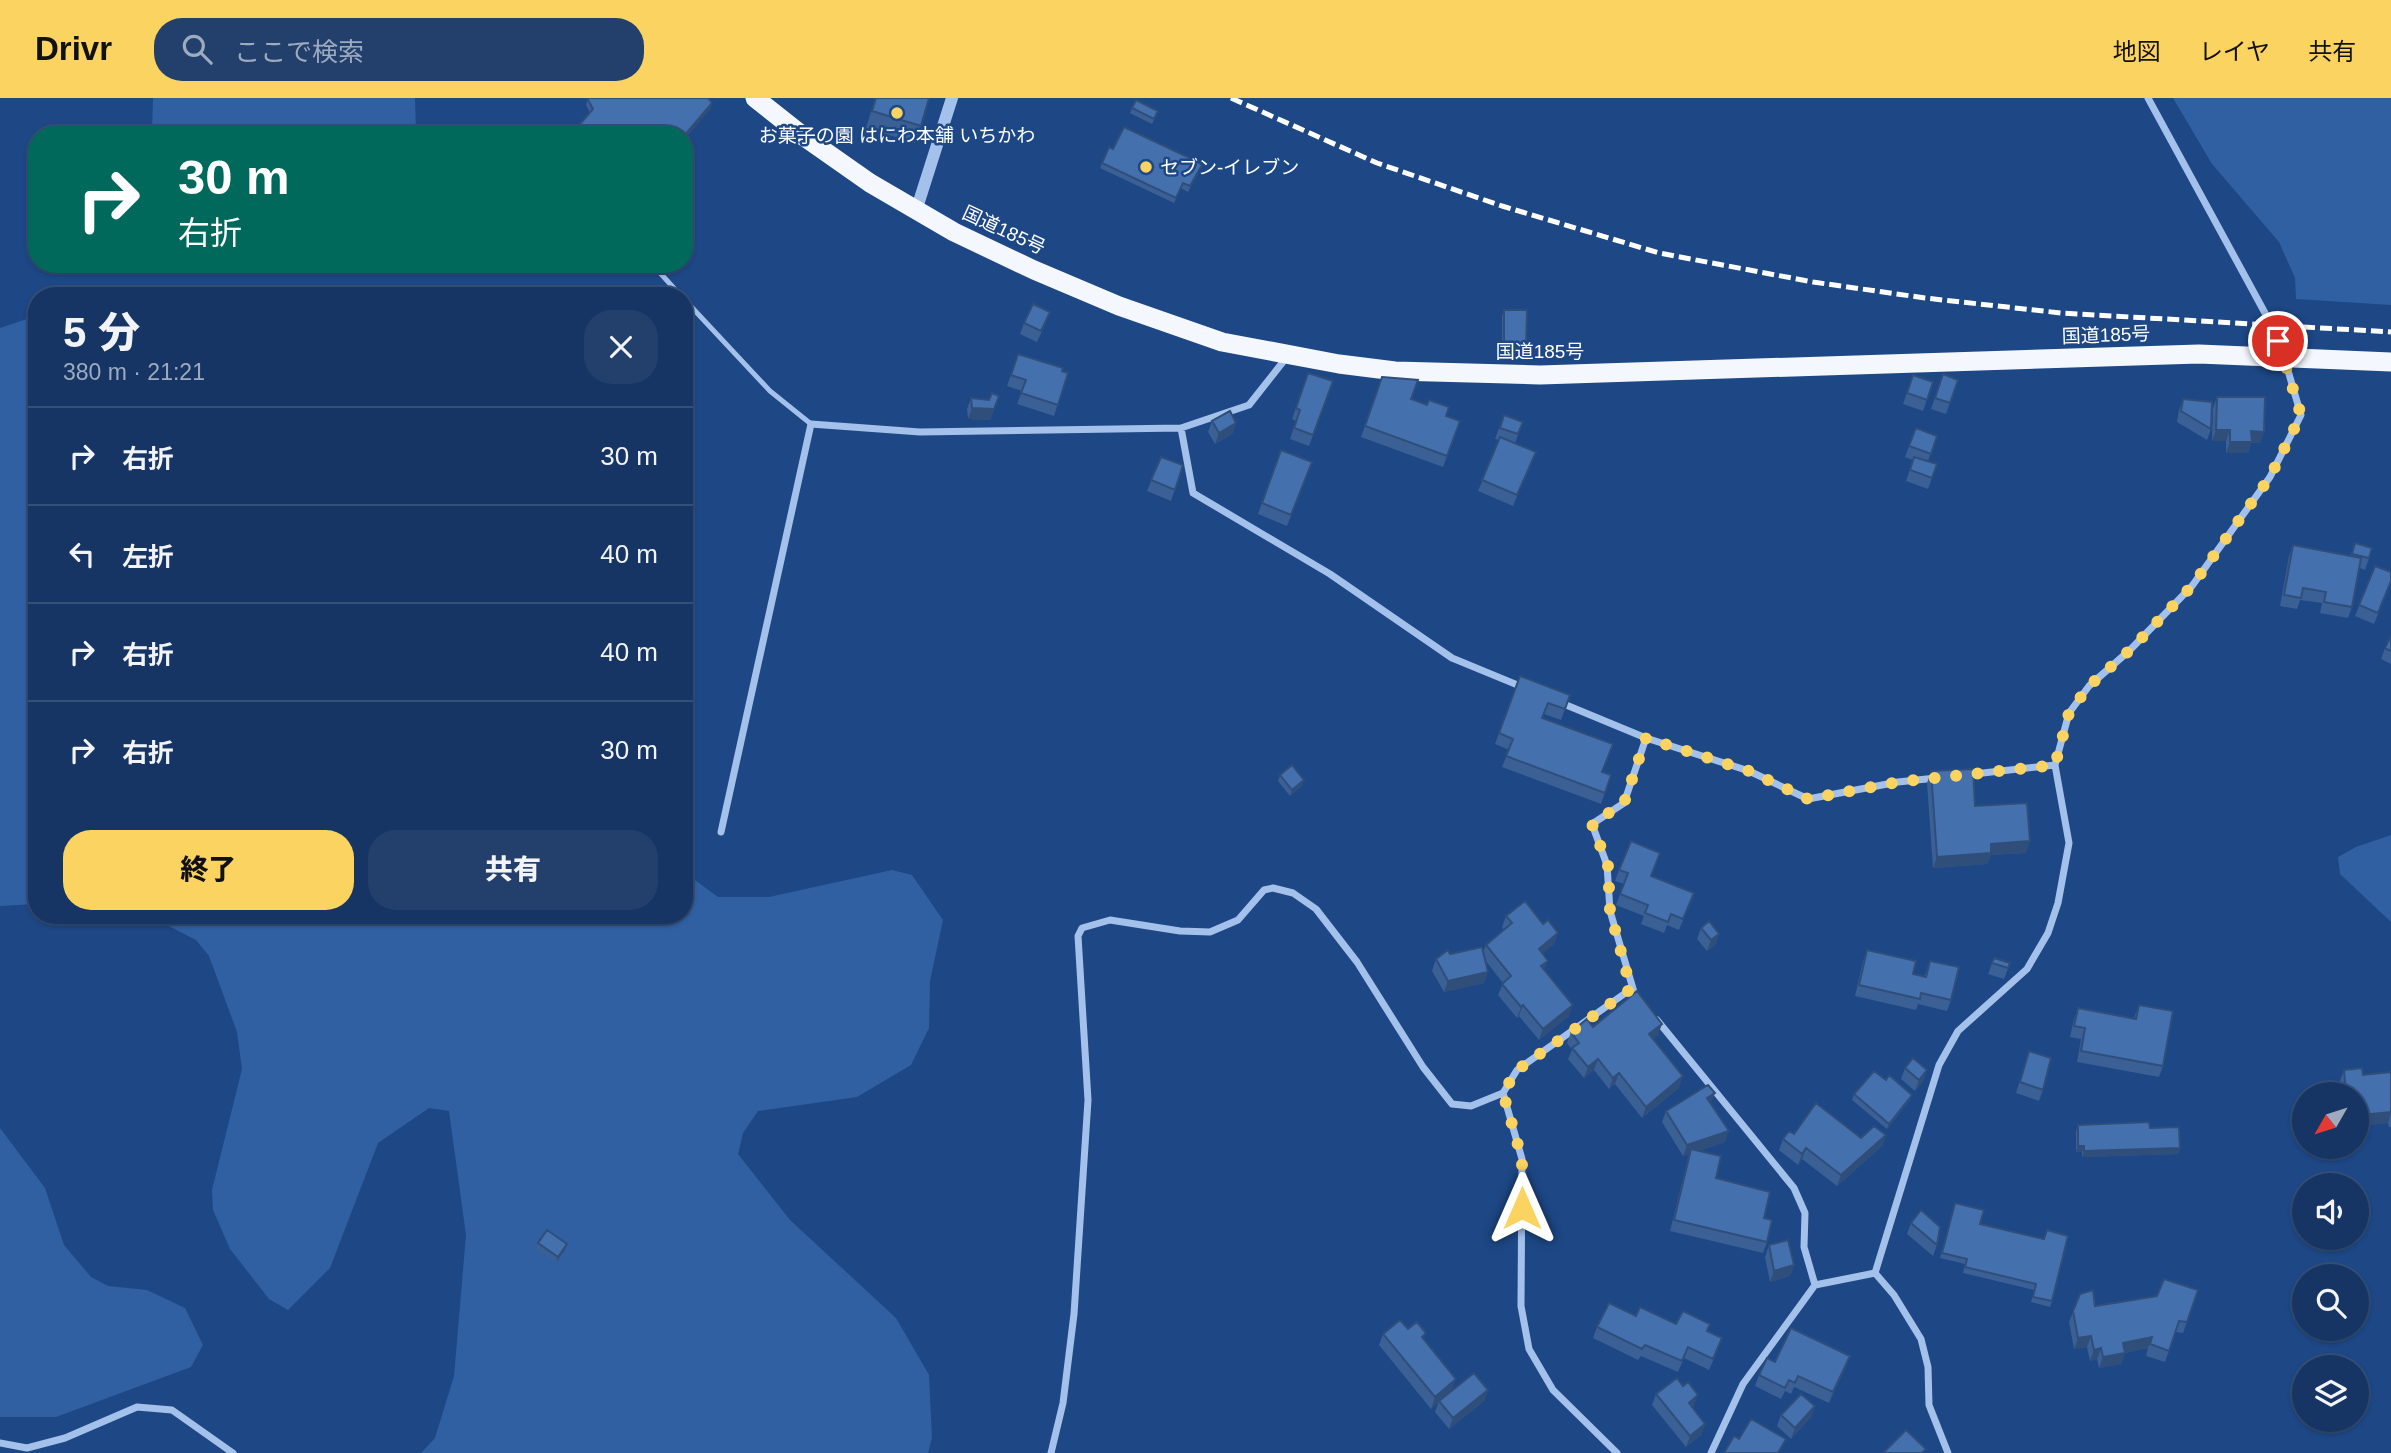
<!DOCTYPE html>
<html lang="ja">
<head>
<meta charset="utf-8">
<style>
  :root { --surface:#163564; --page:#23406d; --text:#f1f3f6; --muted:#9eabbf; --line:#355078; --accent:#fbd361 }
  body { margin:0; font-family:Arial,"Noto Sans JP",sans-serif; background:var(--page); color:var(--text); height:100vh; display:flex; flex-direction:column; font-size:26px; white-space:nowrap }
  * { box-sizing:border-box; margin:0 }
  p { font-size:23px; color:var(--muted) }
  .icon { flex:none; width:38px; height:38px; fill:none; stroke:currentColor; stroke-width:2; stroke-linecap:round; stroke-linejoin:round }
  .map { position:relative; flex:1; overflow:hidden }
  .details { position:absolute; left:28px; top:189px; width:665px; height:637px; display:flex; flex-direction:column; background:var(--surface); border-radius:28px; box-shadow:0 2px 5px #0004,0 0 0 2px var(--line) }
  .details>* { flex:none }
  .hud { position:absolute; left:28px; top:28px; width:665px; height:147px; border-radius:28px; box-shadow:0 2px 5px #0004,0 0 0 2px var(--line); background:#00695c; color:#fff; overflow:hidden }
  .needle { width:46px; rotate:231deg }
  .fabs { position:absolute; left:2292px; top:984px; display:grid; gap:14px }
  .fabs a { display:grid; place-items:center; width:77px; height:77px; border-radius:50%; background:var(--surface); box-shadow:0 2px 5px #0004,0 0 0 2px var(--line); font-size:35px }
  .pin { position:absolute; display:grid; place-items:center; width:60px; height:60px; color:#fff; margin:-30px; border:4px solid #fff; border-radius:50%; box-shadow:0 2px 7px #0007 }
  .me { position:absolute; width:77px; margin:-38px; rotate:0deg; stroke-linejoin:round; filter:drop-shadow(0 0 5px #0008) }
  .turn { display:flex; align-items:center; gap:24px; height:147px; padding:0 35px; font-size:32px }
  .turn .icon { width:91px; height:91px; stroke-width:2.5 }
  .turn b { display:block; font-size:49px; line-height:60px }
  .round { display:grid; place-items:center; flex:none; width:74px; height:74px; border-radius:28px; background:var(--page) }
  .overview { display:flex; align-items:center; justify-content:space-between; height:119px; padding:0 35px }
  h1 { font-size:42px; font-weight:800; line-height:52px }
  .primary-button { display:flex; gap:14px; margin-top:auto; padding:14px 35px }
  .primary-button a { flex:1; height:80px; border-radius:28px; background:var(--accent); color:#111; font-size:28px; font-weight:800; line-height:80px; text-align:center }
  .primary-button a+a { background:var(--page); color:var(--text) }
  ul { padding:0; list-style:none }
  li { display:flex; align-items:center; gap:21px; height:98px; padding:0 35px; border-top:2px solid var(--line) }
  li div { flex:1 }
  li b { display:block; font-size:26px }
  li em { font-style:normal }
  header { display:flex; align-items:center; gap:42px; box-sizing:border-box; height:98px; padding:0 35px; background:var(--accent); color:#111 }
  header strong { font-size:33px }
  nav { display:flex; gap:38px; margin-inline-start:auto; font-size:24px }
  .search { width:490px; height:63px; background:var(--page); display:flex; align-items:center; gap:18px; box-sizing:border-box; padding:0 24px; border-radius:28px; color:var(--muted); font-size:26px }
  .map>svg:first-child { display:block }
  .green { fill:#3060a2 }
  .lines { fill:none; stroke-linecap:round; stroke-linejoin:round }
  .service { stroke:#a4c1eb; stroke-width:5 }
  .minor { stroke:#a4c1eb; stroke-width:7 }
  .tertiary { stroke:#a4c1eb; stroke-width:12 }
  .trunk { stroke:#f4f8fe; stroke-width:19 }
  .rail { stroke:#fff; stroke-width:5; stroke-dasharray:12 5; stroke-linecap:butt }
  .wall { fill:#3b6096 }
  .shaded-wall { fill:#304e7a }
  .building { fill:#4570ae; stroke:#304e7a; stroke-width:2 }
  .route { stroke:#fbd361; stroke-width:12; stroke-dasharray:0 21.6 }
  .poi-dot { fill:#fbd361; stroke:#1d4785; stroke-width:2.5 }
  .labels { text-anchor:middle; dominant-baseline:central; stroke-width:5; stroke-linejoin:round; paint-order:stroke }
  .poi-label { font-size:19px; fill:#fff; stroke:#1d4785 }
  .street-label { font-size:19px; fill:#fff; stroke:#1d4785 }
</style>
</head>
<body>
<header>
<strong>Drivr</strong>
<div class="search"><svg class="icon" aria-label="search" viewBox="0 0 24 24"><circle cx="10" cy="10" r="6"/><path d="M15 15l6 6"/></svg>ここで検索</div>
<nav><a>地図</a><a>レイヤ</a><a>共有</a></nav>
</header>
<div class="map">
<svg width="2391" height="1355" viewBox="0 0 2391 1355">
  <rect width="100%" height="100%" fill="#1d4785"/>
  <path class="green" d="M153,0H415L416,37H152Z
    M2173,0H2391V207L2296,201L2295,180L2279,144L2212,66Z
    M33,219H37V806L0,808V230Z
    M2391,737V824L2340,776L2338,759L2356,749Z
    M892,772L912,777L943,822L930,883L929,930L911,967L857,999L758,1013L743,1035L738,1056L790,1122L896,1220L929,1277L932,1340L928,1355H421L435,1340L454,1278L466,1137L449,1013L429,1010L378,1045L330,1170L288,1212L269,1201L230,1151L213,1112L212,1092L242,971L237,934L209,858L196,842L163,825L125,817H684V774L718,799H769Z
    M0,1030L45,1090L64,1147L91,1179L108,1188L147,1192L185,1210L203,1247L191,1269L56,1319H0Z"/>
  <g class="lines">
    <path class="service" d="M652,166L681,198
      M684,201L770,293L811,326"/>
    <path class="minor" d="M1181,330L1193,395L1330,476L1452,560L1525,590
      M1559,604L1646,640L1749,673L1808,701L1898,684L1936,680
      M1965,677L2055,667
      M721,734L811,326L920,334L1181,330L1249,307L1286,260
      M1634,894L1610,813L1607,767L1592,726L1624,705L1646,640
      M1657,922L1794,1090L1805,1115L1804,1149L1815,1187
      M1503,995L1522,1061L1521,1208L1529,1251L1553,1292L1617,1355
      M1875,1175L1939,967L1958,933L2027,871L2048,835L2058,805L2069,745L2055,667L2069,615L2089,588L2130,552L2192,488L2270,379L2301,317L2284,259L2271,226L2148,0
      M1875,1175L1894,1197L1921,1241L1928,1269L1929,1307L1948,1355
      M0,1345L27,1350L65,1340L137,1309L172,1312L233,1355
      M1051,1355L1063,1305L1074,1216L1088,1002L1078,838L1082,830L1110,822L1180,833L1210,834L1238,822L1264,792L1273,790L1293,795L1316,811L1357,864L1423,969L1452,1006L1471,1008L1503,995L1517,972L1631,891
      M1711,1355L1743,1286L1815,1187L1875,1175"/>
    <path class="tertiary" d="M916,113L952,0"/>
    <path class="trunk" d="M755,0L803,38L870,85L954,134L1034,172L1119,208L1222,244L1339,266L1395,273L1540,277L2199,256L2391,264"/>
    <path class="rail" d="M1231,0L1377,65L1502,108L1659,155L1813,184L1925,200L2061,215L2391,234"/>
  </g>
  <path class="wall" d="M588,0L712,5L710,11L684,42V37L590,15L586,7Z
    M875,0H929L915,45L866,30Z
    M1132,10L1156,18L1152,26L1130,15Z
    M1102,65L1190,75L1200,72L1188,94L1181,90L1174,105L1100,70Z
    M1504,212L1526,251L1524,257H1502V218Z
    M1024,225H1046L1037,244L1020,236Z
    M1018,256L1068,275L1054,318L1017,306L1022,293L1007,288Z
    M1308,275L1333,283L1309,348L1290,341L1296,323L1292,321Z
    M1943,276L1958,282L1946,316L1931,311Z
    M1913,277L1933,284L1923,313L1903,306Z
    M1382,279L1411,301L1427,307L1446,318L1460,323L1443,369L1361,339Z
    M999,298L990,322L968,321L967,311L971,300L989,302Z
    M2217,299L2264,334L2260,345H2251L2248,355H2226V343H2212L2213,310Z
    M2183,301L2211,331L2207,342L2177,324L2179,312Z
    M1504,317L1523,324L1515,345L1536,354L1513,408L1478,393L1499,342L1495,341Z
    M1212,323L1236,325L1232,336L1215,346L1208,334Z
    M1916,330L1937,338L1928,363L1937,366L1928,391L1906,383L1913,362L1905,359Z
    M1281,352L1312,364L1287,428L1258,416Z
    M1161,359L1183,367L1171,403L1147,393Z
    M2355,445L2369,460L2365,472L2360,470L2352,509L2348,520L2320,515L2322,505L2300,502L2297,511L2280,508L2289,458L2293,447L2350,458Z
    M2375,468L2391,484L2374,526L2355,518Z
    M2391,538V566L2381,561L2385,550Z
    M1520,578L1570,597L1561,622L1544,616L1543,620L1602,674L1611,677L1601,706L1502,669L1509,652L1495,646Z
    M1931,673L1975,708L2026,755L1991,757L1987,766L1933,770L1927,685Z
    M1280,677L1304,682L1302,688L1290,698L1278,683Z
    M1619,772L1651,778L1694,795L1679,832L1667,827L1664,835L1641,826L1644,818L1616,807L1624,786L1615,783Z
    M1506,818L1543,826L1558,835L1554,846L1542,855L1545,872L1569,918L1539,942L1519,918L1517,920L1498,897L1503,885L1485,862L1488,874L1484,885L1444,894L1432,873L1436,861L1450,856L1483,854L1486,847L1504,832L1502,829Z
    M1701,830L1719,836L1715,847L1707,853L1697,841Z
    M1867,852L1913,876L1924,879L1930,863L1951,902L1947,913L1918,906L1916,912L1855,898L1863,863Z
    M1994,860L2010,865L2004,881L1988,876Z
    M2139,907L2163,968L2159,979L2077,964L2081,941L2070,939L2074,921L2078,910L2134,920Z
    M1593,929L1658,937L1653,941L1679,990L1642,1020L1615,986L1609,991L1594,972L1584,980L1568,961L1572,952L1567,945L1571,934Z
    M2029,953L2043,992L2039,1003L2016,995Z
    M1905,970L1927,972L1923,983L1915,993L1901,981Z
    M2344,972L2363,977L2391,974V1029H2389L2388,1025L2358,1028L2357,996H2341L2340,983Z
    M1886,982L1912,997L1910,1002L1887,1031L1852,1002L1854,996Z
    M1711,1005L1725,1044L1699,1053L1716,1080L1764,1120L1767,1144L1763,1155L1670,1133L1689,1056L1683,1058L1662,1024L1666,1013Z
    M2078,1027L2150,1030L2180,1050L2178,1056L2082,1059V1054H2076V1033Z
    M1794,1036L1861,1040L1886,1037L1882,1048L1837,1088L1802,1061L1798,1067L1779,1052L1783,1041Z
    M1955,1105L1980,1126L2044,1141L2047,1132L2052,1203L2050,1209L2031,1204L2034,1192L1963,1175L1965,1166L1940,1160Z
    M1911,1125L1937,1147L1933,1158L1907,1136Z
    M538,1145L567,1146L565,1152L556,1164L536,1151Z
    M1769,1147L1794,1167L1790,1178L1770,1184L1765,1159Z
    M2198,1192L2183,1235L2176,1234L2165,1264L2146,1258L2148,1250L2125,1255L2121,1266L2099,1270L2097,1261L2090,1263L2087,1249L2074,1251L2069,1224L2080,1196L2095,1208Z
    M1636,1218L1676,1226H1710L1707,1233L1718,1251L1709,1272L1684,1260L1678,1274L1641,1258L1638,1262L1593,1240L1597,1229Z
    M1408,1231L1424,1242L1452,1292L1431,1311L1379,1247L1383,1236Z
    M1775,1264L1846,1269L1829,1305L1794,1289L1791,1296L1785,1293L1781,1301L1755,1288L1759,1277Z
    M1488,1292L1484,1303L1449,1331L1435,1314L1439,1303Z
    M1656,1296L1694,1308L1692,1309L1705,1326L1701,1337L1686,1349L1652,1307Z
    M1815,1308L1811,1319L1791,1341L1777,1328L1781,1317Z"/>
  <path class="shaded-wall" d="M712,5L710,11L684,42V38Z
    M1504,251H1526L1524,257H1502Z
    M972,310L994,311L990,322L968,321Z
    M1236,325L1232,336L1215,346L1219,335Z
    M2216,332H2230L2226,343H2212Z
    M2251,333L2264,334L2260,345H2251L2248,355H2226L2230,344Z
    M1304,682L1302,688L1290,698L1292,692Z
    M2030,743L2026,755L1991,757L1987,766L1933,770L1937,759L1991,746Z
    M1558,835L1554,846L1535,862L1539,851Z
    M1719,836L1715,847L1707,853L1711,842Z
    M1548,863L1544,874L1541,868Z
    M1488,874L1484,885L1444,894L1448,883Z
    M1523,907L1519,918L1517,920L1521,909Z
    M1573,907L1569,918L1539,942L1543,931Z
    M1662,926L1658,937L1645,947L1649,936Z
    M1598,961L1594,972L1584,980L1588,969Z
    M1927,972L1923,983L1915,993L1919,982Z
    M1619,975L1615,986L1609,991L1613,980Z
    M1683,978L1679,990L1642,1020L1646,1009Z
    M1715,995L1711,1006L1707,1000Z
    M1912,997L1910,1002L1887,1031L1889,1026Z
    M2391,1014L2388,1025L2358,1028L2362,1017Z
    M1729,1033L1725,1044L1690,1056L1691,1051L1689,1056L1683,1058L1687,1047Z
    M1886,1037L1882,1048L1837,1088L1841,1077Z
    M2078,1048H2084L2082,1054H2076Z
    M1806,1050L1802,1061L1798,1067L1802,1056Z
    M2180,1050L2178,1056L2082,1059L2084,1053Z
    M567,1146L565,1152L556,1164L558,1159Z
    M1794,1167L1790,1178L1770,1184L1774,1173Z
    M2091,1238L2087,1249L2074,1251L2078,1240Z
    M2152,1239L2148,1250L2121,1256L2125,1255L2121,1266L2099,1270L2103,1259L2123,1245Z
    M2101,1250L2097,1261L2090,1263L2094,1252Z
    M1850,1258L1846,1269L1829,1305L1833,1294Z
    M1456,1281L1452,1292L1431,1311L1435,1299Z
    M1488,1292L1484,1303L1449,1331L1453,1320Z
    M1698,1297L1694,1308L1685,1316L1689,1305Z
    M1815,1308L1811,1319L1791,1341L1795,1330Z
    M1705,1326L1701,1337L1686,1349L1690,1338Z"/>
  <path class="building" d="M588,0H708L712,5L684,38V37H571L593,11L588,2Z
    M876,0H929L921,28L872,13Z
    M1136,2L1158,13L1154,21L1132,10Z
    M1124,29L1194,62L1189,75L1196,63L1202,67L1190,88L1183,85L1176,100L1102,65L1109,49L1113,51Z
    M1033,206L1050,214L1041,233L1024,225Z
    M1504,212H1527L1526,251H1504Z
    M1018,256L1063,270L1062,273L1068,275L1058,307L1021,295L1026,282L1011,277Z
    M1308,275L1333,283L1313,337L1294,330L1300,312L1296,310Z
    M1943,276L1958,282L1950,305L1935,300Z
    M1913,277L1933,284L1927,302L1907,295Z
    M1382,279L1418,282L1411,301L1427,307L1429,302L1449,309L1446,318L1460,323L1447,358L1365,328Z
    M992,295L999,298L994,311L972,310L971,300L989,302Z
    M2217,299H2265L2264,334L2251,333L2252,344H2230V332H2216Z
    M2183,301L2212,304L2211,331L2181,313Z
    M1230,313L1236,325L1219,335L1212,323Z
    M1504,317L1523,324L1518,336L1500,330Z
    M1916,330L1937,338L1931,356L1909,348Z
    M1500,339L1536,354L1517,397L1482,382Z
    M1281,352L1312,364L1291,417L1262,405Z
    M1161,359L1183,367L1175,392L1151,382Z
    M1914,359L1937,366L1932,380L1910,372Z
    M2355,445L2372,450L2369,460L2352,456Z
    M2293,447L2361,460L2352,509L2324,504L2326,494L2303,490L2301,500L2284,497Z
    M2375,468L2391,474V483L2378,515L2359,507Z
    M2391,538V553L2385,550Z
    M1520,578L1570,597L1565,611L1548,605L1542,620L1613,646L1602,674L1611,677L1605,695L1506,658L1513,641L1499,635Z
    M1292,667L1304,682L1292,692L1280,677Z
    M1973,671L1975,708L2027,705L2030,743L1991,746V755L1937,759L1931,673Z
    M1631,743L1660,755L1651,778L1694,795L1683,821L1671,816L1668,824L1645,815L1648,807L1620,796L1628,775L1619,772Z
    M1525,803L1543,826L1548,822L1558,835L1539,851L1548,863L1541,868L1573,907L1543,931L1523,907L1521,909L1502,886L1511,878L1486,847L1512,825L1506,818Z
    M1709,823L1719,836L1711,842L1701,830Z
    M1482,849L1488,874L1448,883L1436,861L1448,852L1450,856Z
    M1867,852L1916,863L1913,876L1926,879L1930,863L1959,869L1951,902L1921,895L1920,901L1859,887Z
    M1994,860L2010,865L2008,870L1992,865Z
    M1637,893L1662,926L1649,936L1683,978L1646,1009L1619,975L1613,980L1598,961L1588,969L1572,950L1579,945L1571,934L1587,921L1593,929Z
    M2139,907L2173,913L2163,968L2081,953L2085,930L2074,928L2078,910L2136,921Z
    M2029,953L2051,960L2043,992L2020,984Z
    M1913,960L1927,972L1919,982L1905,970Z
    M2362,970L2363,977L2391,974V1014L2362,1017L2360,1006H2357V996H2346L2344,972Z
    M1874,973L1886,982L1889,977L1912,997L1889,1026L1854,996Z
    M1708,987L1715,995L1707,1000L1729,1033L1687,1047L1666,1013Z
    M1816,1005L1861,1040L1874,1028L1886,1037L1841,1077L1806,1050L1802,1056L1783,1041L1789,1033L1794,1036Z
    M2149,1024L2150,1030L2179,1029L2180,1050L2084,1053V1048H2078V1027Z
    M1691,1051L1721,1058L1716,1080L1770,1094L1764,1120L1772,1122L1767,1144L1674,1122Z
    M1955,1105L1984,1112L1980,1126L2044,1141L2047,1132L2068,1138L2052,1203L2033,1199L2036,1186L1965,1169L1967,1161L1942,1155Z
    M1921,1112L1940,1129L1937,1147L1911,1125Z
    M547,1132L567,1146L558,1159L538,1145Z
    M1788,1142L1794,1167L1774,1173L1769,1147Z
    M2164,1181L2198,1192L2187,1224L2179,1223L2169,1253L2150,1246L2152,1239L2123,1245L2125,1255L2103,1259L2101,1250L2094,1252L2091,1238L2078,1240L2073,1213L2080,1196L2093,1192L2095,1208L2157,1198Z
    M1609,1205L1636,1218L1640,1209L1676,1226L1683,1213L1710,1226L1707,1233L1722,1240L1713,1261L1688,1249L1682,1263L1645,1247L1642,1251L1597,1229Z
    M1400,1222L1408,1231L1417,1224L1426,1235L1422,1239L1456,1281L1435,1299L1383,1236Z
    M1791,1230L1850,1258L1833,1294L1798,1278L1795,1285L1789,1282L1785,1290L1759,1277L1767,1260L1775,1264Z
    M1474,1275L1488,1292L1453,1320L1439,1303Z
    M1677,1280L1683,1288L1688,1284L1698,1297L1689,1305L1705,1326L1690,1338L1656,1296Z
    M1801,1296L1815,1308L1795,1330L1781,1317Z
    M1751,1321L1786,1341L1778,1355H1724L1734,1338L1739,1341Z
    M1906,1332L1926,1351L1922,1355H1883Z"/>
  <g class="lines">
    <path class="route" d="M1522,1110V1061L1503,995L1517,972L1631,891L1610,813L1608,768L1592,726L1624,705L1646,640L1749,673L1808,701L1898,684L2055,667L2069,615L2089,588L2130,552L2192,488L2270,379L2301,317L2278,243"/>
  </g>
  <g class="poi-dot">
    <circle cx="897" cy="15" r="7"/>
    <circle cx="1146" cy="69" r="7"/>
  </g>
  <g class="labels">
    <g class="poi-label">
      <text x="897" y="37">お菓子の園 はにわ本舗 いちかわ</text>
      <text x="1160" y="69" text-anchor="start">セブン-イレブン</text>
    </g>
    <g class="street-label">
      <text transform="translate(1004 132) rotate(25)">国道185号</text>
      <text transform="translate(2106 237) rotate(-2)">国道185号</text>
      <text x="1540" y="253">国道185号</text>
    </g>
  </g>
</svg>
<div class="fabs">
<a><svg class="needle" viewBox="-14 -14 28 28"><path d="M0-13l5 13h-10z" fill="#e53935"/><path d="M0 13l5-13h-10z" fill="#9eabbf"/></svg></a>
<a><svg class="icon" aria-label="sound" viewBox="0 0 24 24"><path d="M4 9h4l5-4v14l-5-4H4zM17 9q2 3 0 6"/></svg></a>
<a><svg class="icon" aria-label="search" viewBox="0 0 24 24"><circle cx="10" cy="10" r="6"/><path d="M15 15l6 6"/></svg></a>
<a><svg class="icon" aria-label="layers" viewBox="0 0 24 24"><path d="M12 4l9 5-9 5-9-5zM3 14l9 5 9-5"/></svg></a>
</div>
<div class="pin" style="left:2278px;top:243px;background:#d93025"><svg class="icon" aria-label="arrive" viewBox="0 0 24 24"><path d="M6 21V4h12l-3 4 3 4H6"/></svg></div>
<svg class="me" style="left:1522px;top:1110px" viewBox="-20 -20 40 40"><path d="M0-17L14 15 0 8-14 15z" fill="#fbd361" stroke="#fff" stroke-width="4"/></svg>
<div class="hud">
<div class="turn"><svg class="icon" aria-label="right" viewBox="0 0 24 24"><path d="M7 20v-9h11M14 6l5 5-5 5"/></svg><div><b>30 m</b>右折</div></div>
</div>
<section class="details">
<div class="overview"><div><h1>5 分</h1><p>380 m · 21:21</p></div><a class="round"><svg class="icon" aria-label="close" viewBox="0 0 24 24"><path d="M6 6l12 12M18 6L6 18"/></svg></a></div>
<ul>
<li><svg class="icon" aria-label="right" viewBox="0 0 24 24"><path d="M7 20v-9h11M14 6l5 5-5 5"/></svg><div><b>右折</b></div><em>30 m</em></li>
<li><svg class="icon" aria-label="left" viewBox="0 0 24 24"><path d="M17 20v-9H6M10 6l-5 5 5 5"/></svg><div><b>左折</b></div><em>40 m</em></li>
<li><svg class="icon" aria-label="right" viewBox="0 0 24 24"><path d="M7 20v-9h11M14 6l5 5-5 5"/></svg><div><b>右折</b></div><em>40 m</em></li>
<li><svg class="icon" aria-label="right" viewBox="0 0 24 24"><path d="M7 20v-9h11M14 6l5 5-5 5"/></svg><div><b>右折</b></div><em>30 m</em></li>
</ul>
<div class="primary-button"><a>終了</a><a>共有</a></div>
</section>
</div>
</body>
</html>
